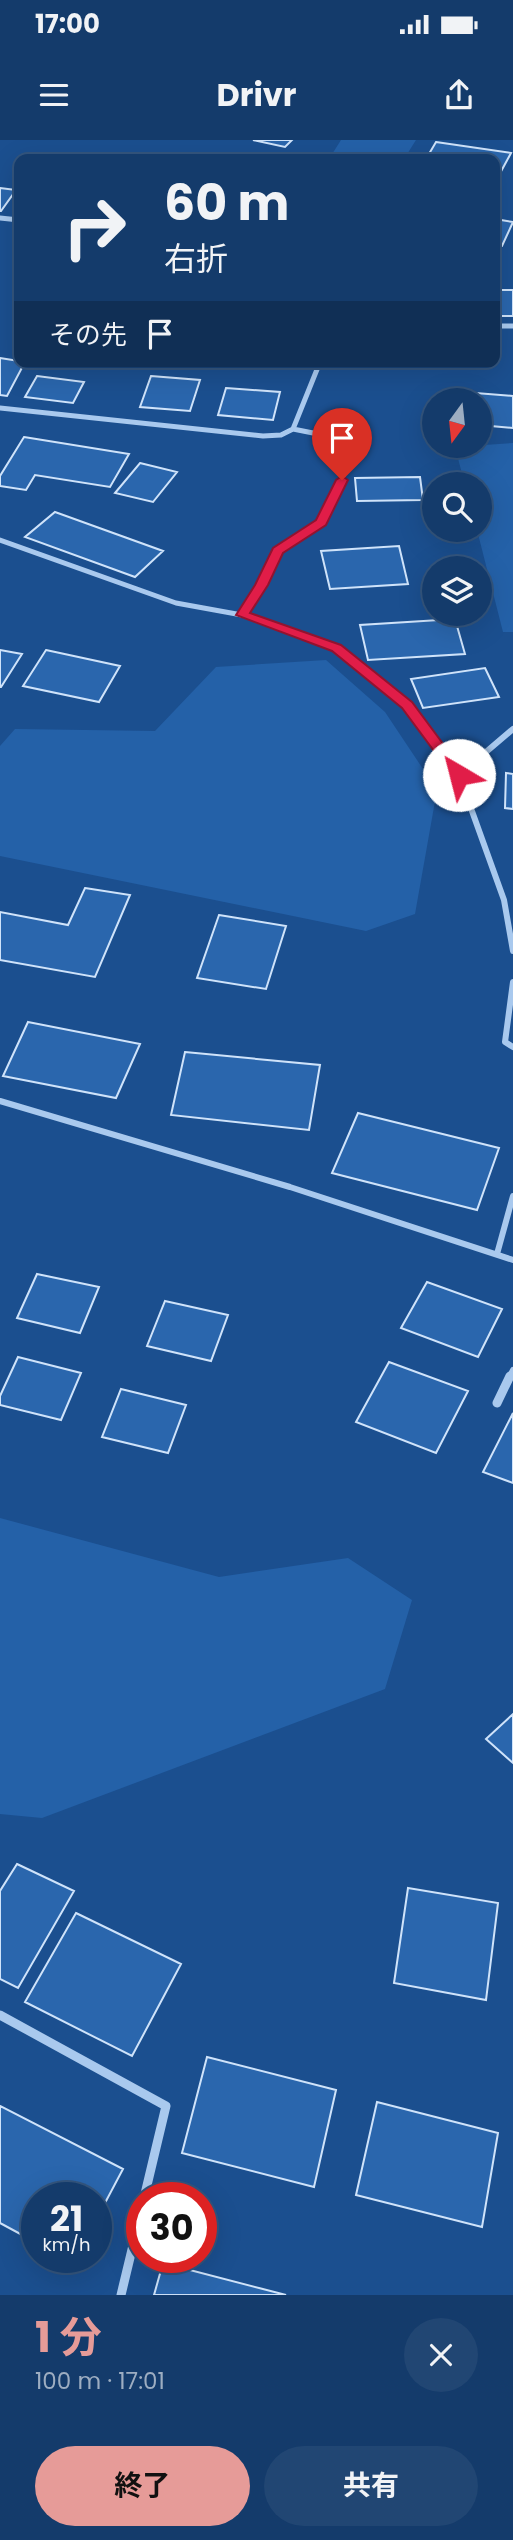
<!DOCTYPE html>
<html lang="ja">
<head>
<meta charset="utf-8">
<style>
  :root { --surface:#143b6b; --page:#214673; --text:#f1f3f6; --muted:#9dadc1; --line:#33557e; --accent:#e69b98 }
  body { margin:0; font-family:Poppins,"Noto Sans JP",sans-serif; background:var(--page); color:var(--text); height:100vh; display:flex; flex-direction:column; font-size:26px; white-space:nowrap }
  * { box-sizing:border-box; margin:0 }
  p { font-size:23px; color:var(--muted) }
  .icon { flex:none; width:38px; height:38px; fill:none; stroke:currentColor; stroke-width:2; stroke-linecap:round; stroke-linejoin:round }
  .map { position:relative; height:2155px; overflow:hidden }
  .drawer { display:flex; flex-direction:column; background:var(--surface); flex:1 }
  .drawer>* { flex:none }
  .hud { position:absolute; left:14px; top:14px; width:486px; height:214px; border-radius:14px; box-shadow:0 7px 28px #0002,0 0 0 2px var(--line); background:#143b6b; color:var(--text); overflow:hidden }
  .needle { width:46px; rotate:195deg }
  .buttons { position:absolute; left:422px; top:248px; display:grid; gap:14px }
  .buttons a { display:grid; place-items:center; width:70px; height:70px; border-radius:50%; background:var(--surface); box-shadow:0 7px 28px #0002,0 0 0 2px var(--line); font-size:35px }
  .speed { position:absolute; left:21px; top:2042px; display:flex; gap:14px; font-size:35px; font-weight:700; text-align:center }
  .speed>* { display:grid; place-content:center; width:91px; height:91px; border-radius:50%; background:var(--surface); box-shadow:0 7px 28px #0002,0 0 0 2px var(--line); line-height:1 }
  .speed small { font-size:18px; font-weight:400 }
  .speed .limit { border:10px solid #d22; background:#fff; color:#111 }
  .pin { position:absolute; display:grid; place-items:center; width:60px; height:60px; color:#fff; margin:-72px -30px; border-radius:50% 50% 50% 0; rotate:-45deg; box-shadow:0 0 7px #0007 }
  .pin .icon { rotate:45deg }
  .me { position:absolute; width:77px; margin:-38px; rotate:323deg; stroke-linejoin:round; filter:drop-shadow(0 0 5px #0008) }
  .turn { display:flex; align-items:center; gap:24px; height:147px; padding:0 35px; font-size:32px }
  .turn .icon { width:91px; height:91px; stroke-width:2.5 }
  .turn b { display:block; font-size:49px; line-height:60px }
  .then { display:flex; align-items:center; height:66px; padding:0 35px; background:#0003; gap:14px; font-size:26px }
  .round { display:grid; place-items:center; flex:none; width:74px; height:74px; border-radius:37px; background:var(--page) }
  .headline { display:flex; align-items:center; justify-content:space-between; height:119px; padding:0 35px }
  h1 { font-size:42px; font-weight:700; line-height:52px; color:var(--accent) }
  .action { display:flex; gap:14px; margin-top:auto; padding:14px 35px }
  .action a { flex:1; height:80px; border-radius:42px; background:var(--accent); color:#111; font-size:28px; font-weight:700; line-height:80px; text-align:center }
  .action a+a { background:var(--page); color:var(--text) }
  .status { display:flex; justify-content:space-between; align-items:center; height:49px; padding:0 35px; background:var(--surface); direction:ltr }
  .status svg { height:19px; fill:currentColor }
  header { display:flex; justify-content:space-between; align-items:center; height:91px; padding:0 35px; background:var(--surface); font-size:32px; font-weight:700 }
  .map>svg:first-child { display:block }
  .green { fill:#2461a8 }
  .building { fill:#2a66ad; stroke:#cfe3fa; stroke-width:2 }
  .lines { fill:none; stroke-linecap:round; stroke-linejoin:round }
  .minor-far2 { stroke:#a9c9ee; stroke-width:5 }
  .minor-far1 { stroke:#a9c9ee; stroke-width:6 }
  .minor { stroke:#a9c9ee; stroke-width:9 }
  .route { fill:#e11d48; stroke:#92132f; stroke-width:2 }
</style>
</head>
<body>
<div class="status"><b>17:00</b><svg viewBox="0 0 49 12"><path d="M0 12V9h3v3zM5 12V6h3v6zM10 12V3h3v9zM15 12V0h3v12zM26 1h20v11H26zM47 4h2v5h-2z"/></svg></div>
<header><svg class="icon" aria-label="menu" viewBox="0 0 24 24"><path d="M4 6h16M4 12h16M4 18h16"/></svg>Drivr<svg class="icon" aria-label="share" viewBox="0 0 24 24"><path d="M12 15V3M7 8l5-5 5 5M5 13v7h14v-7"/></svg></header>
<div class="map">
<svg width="513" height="2155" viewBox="0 0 513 2155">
  <rect width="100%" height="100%" fill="#1b4f8f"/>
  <path class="green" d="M341,0H416L404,19H329Z
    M513,303V492H503L477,390H480V345H465L455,307Z
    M326,520L385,572L437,650L415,774L366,791L0,716V606L15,589L155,591L216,527Z
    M0,1378L219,1437L348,1418L412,1460L385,1549L42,1678L0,1674Z"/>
  <path class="building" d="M253,0H292L285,7Z
    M436,2L511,13L498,37H495V19H426Z
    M0,48L16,50L1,71H0Z
    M495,79L513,82L502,106L495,105Z
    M495,150H513V176H495Z
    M0,218L25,222L7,256L0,255Z
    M37,236L84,242L73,263L25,257Z
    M151,236L200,240L190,271L140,267Z
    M226,248L280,252L273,280L218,275Z
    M463,252L513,256V288L480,285V261H462Z
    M24,297L129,314L110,347L35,335L26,350L0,346V336Z
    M140,323L177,332L153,362L115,353Z
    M420,337L423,360L357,361L355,338Z
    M55,372L163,411L135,437L25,397Z
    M399,406L408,444L330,449L321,411Z
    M455,479L465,514L368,520L360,485Z
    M0,510L22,514L1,547H0Z
    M46,510L120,526L99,562L23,546Z
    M485,528L499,557L423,568L411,539Z
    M506,633L513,634V669L505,668Z
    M85,748L130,755L95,837L0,820V772L68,785Z
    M219,775L286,786L266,849L197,838Z
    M28,882L140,904L116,958L3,936Z
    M185,912L320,925L309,990L171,975Z
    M358,973L499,1008L477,1070L332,1033Z
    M37,1134L99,1147L80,1193L17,1178Z
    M427,1142L502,1169L478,1217L401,1188Z
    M165,1161L228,1175L211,1221L147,1206Z
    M18,1217L81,1233L61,1280L0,1265V1256Z
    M389,1222L468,1251L436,1313L356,1282Z
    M121,1249L186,1265L168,1313L102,1297Z
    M513,1273V1343L483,1332Z
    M513,1574V1623L486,1599Z
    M17,1724L74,1751L18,1848L0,1839V1751Z
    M408,1748L498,1763L486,1860L394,1843Z
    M76,1773L181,1824L132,1916L25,1862Z
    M207,1917L336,1950L314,2047L182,2013Z
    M377,1962L498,1993L482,2087L356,2055Z
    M0,1966L123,2029L96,2080V2058H37V2103L0,2083Z
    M163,2123L286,2155H154Z"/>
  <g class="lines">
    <path class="minor-far2" d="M0,78L19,80
      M495,186H513
      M0,268L263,296L281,295L293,289L320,222
      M0,400L176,463L242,475L336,508L372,537
      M242,475L261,445L277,411L321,382L342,340L349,312L323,295L293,289"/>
    <path class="minor-far1" d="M370,535L407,565L459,635L504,760L513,811
      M459,635L513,589
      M513,842L505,902L513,907
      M0,961L290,1047L513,1120
      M497,1114L513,1056
      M509,1238L513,1230"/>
    <path class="minor" d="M497,1263L510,1236
      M0,1875L166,1966L144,2058
      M121,2155L142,2068"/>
  </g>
  <path class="route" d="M342,336L348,340L326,385L283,413L268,445L250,473L341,505L412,562L464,632V638H454L402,568L332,511L236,475L255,445L273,408L316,380L336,340Z"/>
</svg>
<div class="buttons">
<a><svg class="needle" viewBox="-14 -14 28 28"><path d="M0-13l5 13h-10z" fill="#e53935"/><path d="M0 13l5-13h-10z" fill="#9dadc1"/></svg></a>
<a><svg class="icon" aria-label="search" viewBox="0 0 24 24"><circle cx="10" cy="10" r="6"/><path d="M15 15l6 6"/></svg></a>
<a><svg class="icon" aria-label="layers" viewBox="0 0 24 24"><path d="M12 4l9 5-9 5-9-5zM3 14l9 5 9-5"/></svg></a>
</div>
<div class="speed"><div>21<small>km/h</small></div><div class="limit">30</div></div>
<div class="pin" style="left:342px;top:340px;background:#d93025"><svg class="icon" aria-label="arrive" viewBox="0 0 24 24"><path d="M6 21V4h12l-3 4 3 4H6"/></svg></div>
<svg class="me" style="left:459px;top:635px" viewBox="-20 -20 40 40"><circle r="19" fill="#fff"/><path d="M0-13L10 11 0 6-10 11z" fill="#e11d48"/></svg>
<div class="hud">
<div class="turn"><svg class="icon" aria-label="right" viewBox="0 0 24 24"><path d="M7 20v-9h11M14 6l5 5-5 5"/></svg><div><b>60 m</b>右折</div></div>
<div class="then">その先<svg class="icon" aria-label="arrive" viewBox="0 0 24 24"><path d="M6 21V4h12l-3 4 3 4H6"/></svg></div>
</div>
</div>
<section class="drawer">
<div class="headline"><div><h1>1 分</h1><p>100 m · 17:01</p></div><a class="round"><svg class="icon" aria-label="close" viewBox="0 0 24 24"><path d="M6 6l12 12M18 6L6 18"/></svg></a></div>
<div class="action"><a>終了</a><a>共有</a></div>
</section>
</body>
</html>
